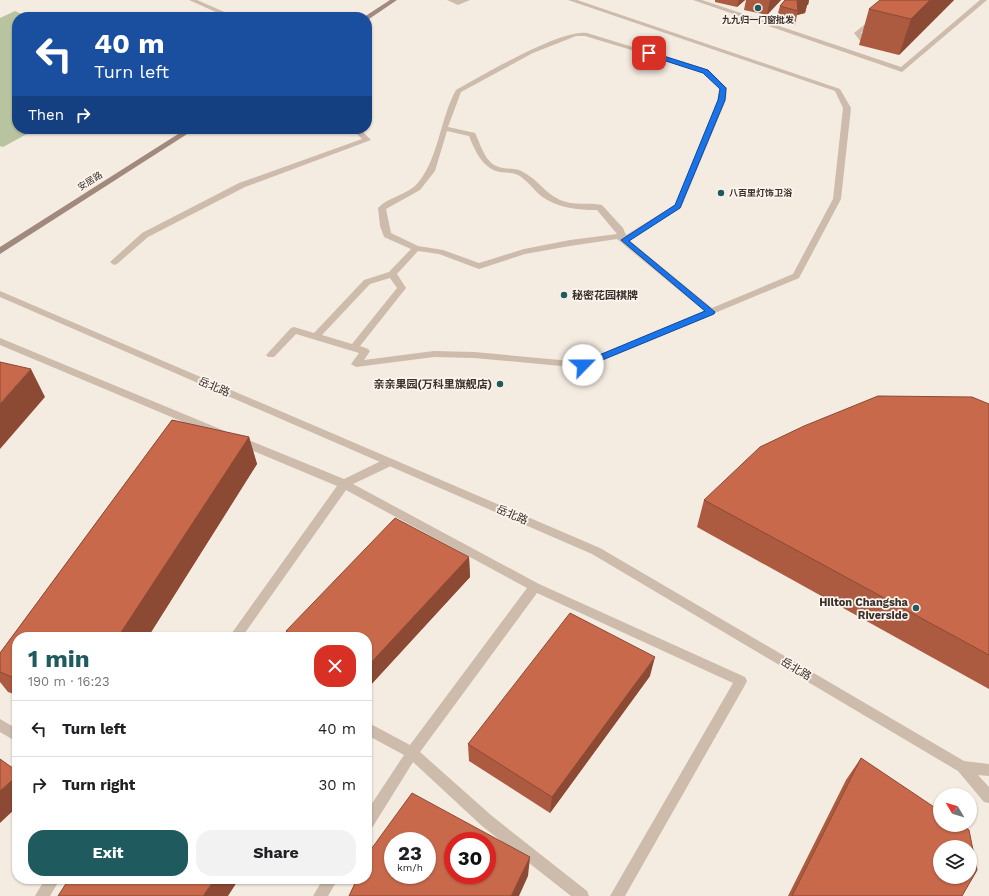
<!DOCTYPE html>
<html lang="en">
<head>
<meta charset="utf-8">
<style>
  :root { --surface:#fff; --page:#f2f2f2; --text:#202124; --muted:#757577; --line:#e0e0e0; --accent:#1f5a5e }
  body { margin:0; font-family:"Work Sans","Noto Sans SC",sans-serif; background:var(--page); color:var(--text); height:100vh; display:flex; flex-direction:column; font-size:15px; white-space:nowrap }
  * { box-sizing:border-box; margin:0 }
  p { font-size:13px; color:var(--muted) }
  .icon { flex:none; width:22px; height:22px; fill:none; stroke:currentColor; stroke-width:2; stroke-linecap:round; stroke-linejoin:round }
  .map { position:relative; flex:1; overflow:hidden }
  .sheet { position:absolute; left:12px; top:632px; width:360px; height:252px; display:flex; flex-direction:column; background:var(--surface); border-radius:16px; box-shadow:0 1px 3px #0004 }
  .sheet>* { flex:none }
  .hud { position:absolute; left:12px; top:12px; width:360px; height:122px; border-radius:16px; box-shadow:0 1px 3px #0004; background:#1a4fa0; color:#fff; overflow:hidden }
  .needle { width:26px; rotate:308deg }
  .buttons { position:absolute; left:933px; top:788px; display:grid; gap:8px }
  .buttons a { display:grid; place-items:center; width:44px; height:44px; border-radius:50%; background:var(--surface); box-shadow:0 1px 3px #0004; font-size:20px }
  .speed { position:absolute; left:384px; top:832px; display:flex; gap:8px; font-size:20px; font-weight:700; text-align:center }
  .speed>* { display:grid; place-content:center; width:52px; height:52px; border-radius:50%; background:var(--surface); box-shadow:0 1px 3px #0004; line-height:1 }
  .speed small { font-size:10px; font-weight:400 }
  .speed .limit { border:6px solid #d22; background:#fff; color:#111 }
  .pin { position:absolute; display:grid; place-items:center; width:34px; height:34px; color:#fff; margin:-17px; border-radius:8px; box-shadow:0 2px 6px #0006 }
  .me { position:absolute; width:44px; margin:-22px; rotate:67deg; stroke-linejoin:round; filter:drop-shadow(0 0 3px #0008) }
  .turn { display:flex; align-items:center; gap:14px; height:84px; padding:0 16px; font-size:18px }
  .turn .icon { width:52px; height:52px; stroke-width:2.5 }
  .turn b { display:block; font-size:28px; line-height:34px }
  .then { display:flex; align-items:center; height:38px; padding:0 16px; background:#0003; gap:8px; font-size:15px }
  .round { display:grid; place-items:center; flex:none; width:42px; height:42px; border-radius:16px; background:var(--page) }
  .summary { display:flex; align-items:center; justify-content:space-between; height:68px; padding:0 16px }
  h1 { font-size:24px; font-weight:700; line-height:30px; color:var(--accent) }
  .action { display:flex; gap:8px; margin-top:auto; padding:8px 16px }
  .action a { flex:1; height:46px; border-radius:16px; background:var(--accent); color:#fff; font-size:16px; font-weight:700; line-height:46px; text-align:center }
  .action a+a { background:var(--page); color:var(--text) }
  ul { padding:0; list-style:none }
  li { display:flex; align-items:center; gap:12px; height:56px; padding:0 16px; border-top:1px solid var(--line) }
  li div { flex:1 }
  li b { display:block; font-size:15px }
  li em { font-style:normal }
  .map>svg:first-child { display:block }
  .green { fill:#b8c4a0 }
  .lines { fill:none; stroke-linecap:round; stroke-linejoin:round }
  .minor { fill:#cdbbac; fill-rule:evenodd }
  .tertiary { fill:#cdbbac; fill-rule:evenodd }
  .secondary { fill:#a18a7d; fill-rule:evenodd }
  .wall { fill:#ac5a40 }
  .shaded-wall { fill:#8c4a34 }
  .building { fill:#c8694b; stroke:#8c4a34; fill-rule:evenodd }
  .route { fill:#1a73e8; stroke:#114b97 }
  .poi-dot { fill:#1f5a5e; stroke:#fbf5ee; stroke-width:1.5 }
  .labels { text-anchor:middle; dominant-baseline:central; stroke-width:3.5; stroke-linejoin:round; paint-order:stroke }
  .far-poi-label { font-size:9px; font-weight:bold; fill:#3b302b; stroke:#fbf5ee }
  .far-street-label { font-size:9px; fill:#3b302b; stroke:#fbf5ee }
  .poi-label { font-size:11px; font-weight:bold; fill:#3b302b; stroke:#fbf5ee; text-anchor:end }
  .street-label { font-size:11px; fill:#3b302b; stroke:#fbf5ee }
</style>
</head>
<body>
<div class="map">
<svg width="989" height="896" viewBox="0 0 989 896">
  <rect width="100%" height="100%" fill="#f4ebe1"/>
  <path class="green" d="M15,11L28,17H17V129H36L3,147L0,146V18Z"/>
  <g class="lines">
    <path class="minor" d="M189,0H197L236,17H227Z
      M447,0H470L458,5Z
      M568,0H577L840,89L851,108L841,199L799,278L583,368L474,358L434,357L356,367L351,364L359,353L296,334L274,357H268L266,355L268,353L291,328L294,327L314,333L364,280L389,272L411,249L384,237L380,226L378,208C387,198 405,195 415,186C438,163 440,118 456,90C481,76 562,28 587,33L708,70L727,88L726,100L681,208L629,240L712,308L793,274L833,199L843,108L835,91ZM576,36H585L704,72L719,88L718,100L675,205L626,235L623,228L602,205C588,202 574,206 560,200C545,193 537,179 523,172C515,167 507,170 499,167C485,163 481,145 475,133L448,127L461,92L533,53ZM447,131L469,136C475,151 483,169 500,172C506,173 512,172 518,175C527,180 533,189 541,196C557,208 578,210 597,210L617,234L570,240L524,249L479,263L443,250L418,246L391,233L386,209L420,190L435,171ZM617,239L704,311L582,362L474,352L434,351L364,360L370,351L368,349L360,346L406,288L397,274L418,251L439,254L479,269L525,254L570,246ZM390,278L397,288L352,344L322,335L370,284Z
      M693,0H702L901,67L980,0H987L902,72Z
      M873,18L875,19V21L861,33C867,41 870,39 875,44L872,46L861,42L854,33Z
      M352,129H360L371,140L245,187L148,237L117,264L114,265L110,262L142,233L239,183L362,139Z
      M0,338L225,431L227,434L225,437H219L0,345Z
      M241,437L344,479L385,459H393L394,462L393,465L353,484L539,584L745,677L747,681L745,685L625,896H610L733,683L537,593L420,752L492,816L587,891L589,896H571L482,826L413,762L372,828L367,830V811L404,755L367,735V722L410,745L527,588L346,490L242,637H229L337,486L237,444L236,441L237,438Z
      M0,719L17,729V742L0,732Z
      M45,879H60L50,896H35Z
      M323,879H338L328,896H313Z"/>
    <path class="tertiary" d="M0,291L600,548L964,761L989,764V776L978,775L989,787V803L984,802L958,771L592,554L0,297Z"/>
    <path class="secondary" d="M390,0H397L369,19L367,20V17H364Z
      M186,129H195L0,254V247Z"/>
  </g>
  <path class="wall" d="M715,0H745L737,7L715,2Z
    M746,0H781L767,15L744,10Z
    M785,0H809L808,5H807L805,13L797,15L795,25L776,20L780,6Z
    M954,0L899,55L859,45L869,9Z
    M989,404V689L697,527L704,500Z
    M172,420L249,437L257,464L148,637H17V695L8,692L0,682V653Z
    M469,557L470,577L367,689V637H287L286,631Z
    M650,676L550,813L469,761L468,744Z
    M861,758L962,896H788L846,780Z"/>
  <path class="shaded-wall" d="M739,0H745L737,7Z
    M770,0H781L767,15Z
    M803,0H809L808,5H807L805,13L797,15L798,11L797,1Z
    M930,0H954L899,55L911,19Z
    M31,369L45,397L0,449V404Z
    M249,437L257,464L148,637H118Z
    M469,557L470,577L367,689V667Z
    M655,657L650,676L550,813L552,797Z
    M17,776V807L0,823V791Z
    M530,857L528,876L519,896H511Z
    M215,879H239L228,896H203Z"/>
  <path class="building" d="M785,0H804L797,1L798,11L780,6Z
    M880,0H930L911,19L869,9Z
    M0,362L31,369L0,404Z
    M878,396L972,397L989,404V655L704,500L760,447L804,426Z
    M172,420L249,437L118,637H17V679L0,672V653Z
    M395,518L469,557L367,667V637H295L286,631Z
    M570,613L655,657L552,797L468,744Z
    M861,758L940,811V825H962L969,830L977,870L962,896H792ZM940,847H970V877H940Z
    M0,759L17,771V776L0,791Z
    M412,793L530,857L511,896H349L357,879H367V858L372,848ZM393,841H427V875H393ZM453,841H487V875H453Z
    M69,879H215L203,896H58Z"/>
  <path class="route" d="M647,52H651L708,70L726,88L725,100L680,208L629,241L715,312L714,314L583,368L579,365L580,363L705,311L621,240L675,205L718,100L720,89L703,73L647,55Z"/>
  <g class="poi-dot">
    <circle cx="758" cy="8" r="4"/>
    <circle cx="721" cy="193" r="4"/>
    <circle cx="564" cy="295" r="4"/>
    <circle cx="500" cy="384" r="4"/>
    <circle cx="916" cy="608" r="4"/>
  </g>
  <g class="labels">
    <g class="far-poi-label">
      <text x="758" y="20">九九归一门窗批发</text>
      <text x="729" y="193" text-anchor="start">八百里灯饰卫浴</text>
    </g>
    <g class="far-street-label">
      <text transform="translate(90 181) rotate(-32)">安居路</text>
    </g>
    <g class="poi-label">
      <text x="572" y="295" text-anchor="start">秘密花园棋牌</text>
      <text x="492" y="384">亲亲果园(万科里旗舰店)</text>
      <text x="908" y="602">Hilton Changsha<tspan x="908" dy="13">Riverside</tspan></text>
    </g>
    <g class="street-label">
      <text transform="translate(214 387) rotate(23)">岳北路</text>
      <text transform="translate(512 515) rotate(23)">岳北路</text>
      <text transform="translate(796 669) rotate(31)">岳北路</text>
    </g>
  </g>
</svg>
<div class="buttons">
<a><svg class="needle" viewBox="-14 -14 28 28"><path d="M0-13l5 13h-10z" fill="#e53935"/><path d="M0 13l5-13h-10z" fill="#757577"/></svg></a>
<a><svg class="icon" aria-label="layers" viewBox="0 0 24 24"><path d="M12 4l9 5-9 5-9-5zM3 14l9 5 9-5"/></svg></a>
</div>
<div class="speed"><div>23<small>km/h</small></div><div class="limit">30</div></div>
<div class="pin" style="left:649px;top:53px;background:#d93025"><svg class="icon" aria-label="arrive" viewBox="0 0 24 24"><path d="M6 21V4h12l-3 4 3 4H6"/></svg></div>
<svg class="me" style="left:583px;top:365px" viewBox="-20 -20 40 40"><circle r="19" fill="#fff"/><path d="M0-13L10 11 0 6-10 11z" fill="#1a73e8"/></svg>
<div class="hud">
<div class="turn"><svg class="icon" aria-label="left" viewBox="0 0 24 24"><path d="M17 20v-9H6M10 6l-5 5 5 5"/></svg><div><b>40 m</b>Turn left</div></div>
<div class="then">Then<svg class="icon" aria-label="right" viewBox="0 0 24 24"><path d="M7 20v-9h11M14 6l5 5-5 5"/></svg></div>
</div>
<section class="sheet">
<div class="summary"><div><h1>1 min</h1><p>190 m · 16:23</p></div><a class="round" style="background:#d93025;color:#fff"><svg class="icon" aria-label="close" viewBox="0 0 24 24"><path d="M6 6l12 12M18 6L6 18"/></svg></a></div>
<ul>
<li><svg class="icon" aria-label="left" viewBox="0 0 24 24"><path d="M17 20v-9H6M10 6l-5 5 5 5"/></svg><div><b>Turn left</b></div><em>40 m</em></li>
<li><svg class="icon" aria-label="right" viewBox="0 0 24 24"><path d="M7 20v-9h11M14 6l5 5-5 5"/></svg><div><b>Turn right</b></div><em>30 m</em></li>
</ul>
<div class="action"><a>Exit</a><a>Share</a></div>
</section>
</div>
</body>
</html>
